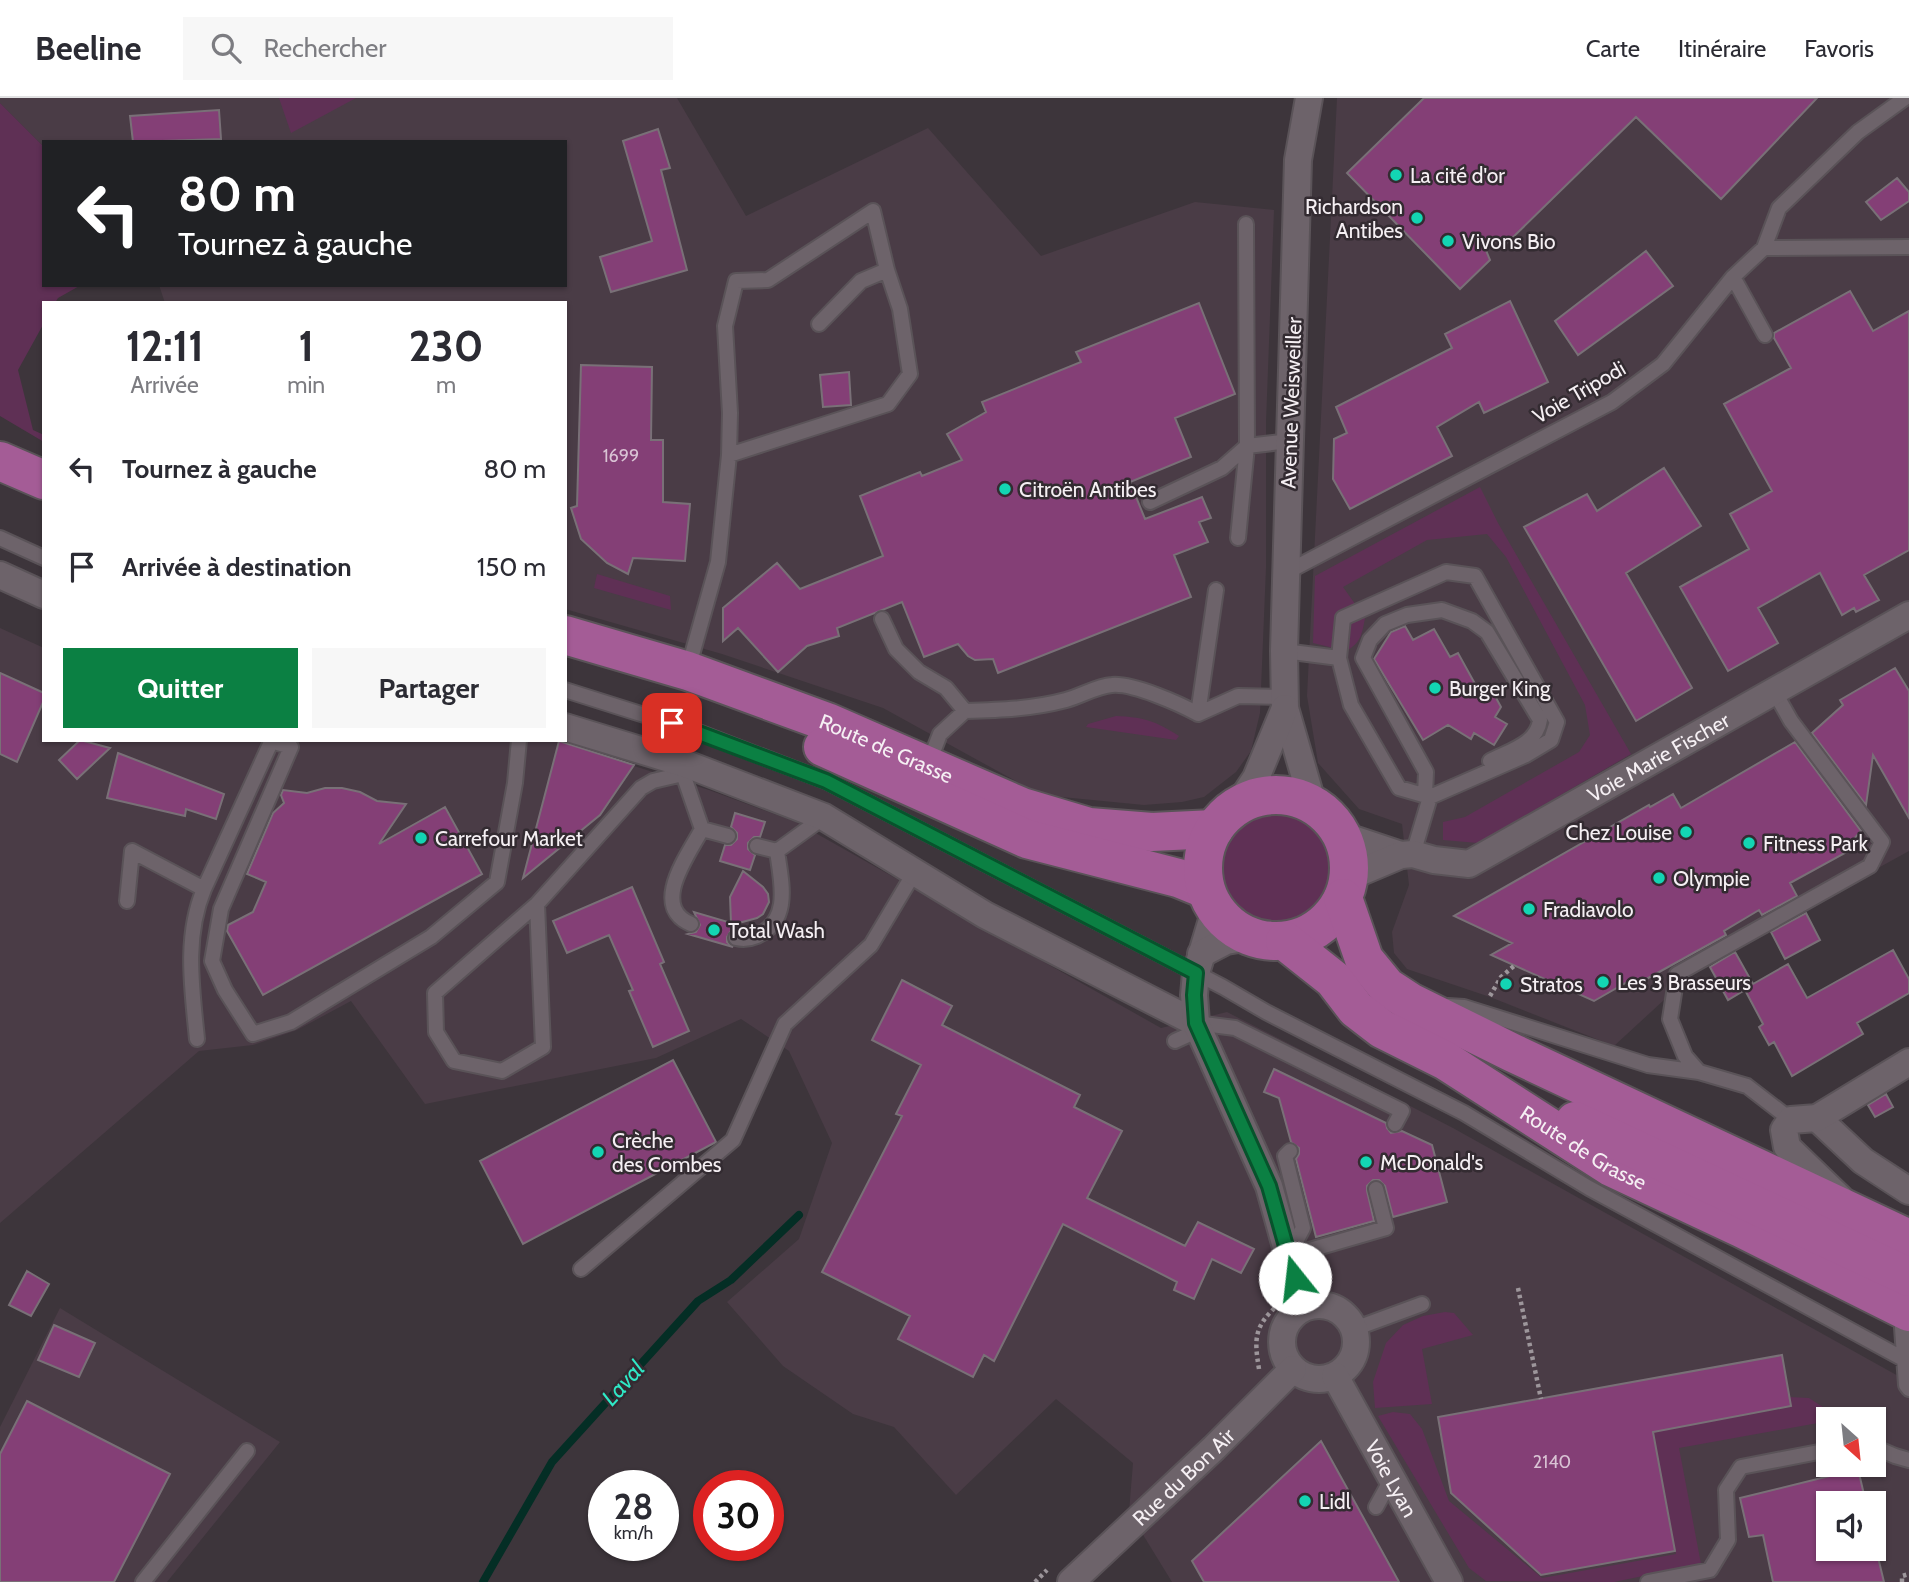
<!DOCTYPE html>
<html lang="fr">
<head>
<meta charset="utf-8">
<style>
  :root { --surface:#fff; --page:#f7f7f7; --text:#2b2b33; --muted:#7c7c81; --line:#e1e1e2; --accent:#0b8043 }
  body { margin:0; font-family:Cabin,sans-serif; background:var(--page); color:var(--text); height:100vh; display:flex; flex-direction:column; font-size:26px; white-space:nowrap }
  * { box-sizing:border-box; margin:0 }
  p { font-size:23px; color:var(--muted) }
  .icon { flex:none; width:38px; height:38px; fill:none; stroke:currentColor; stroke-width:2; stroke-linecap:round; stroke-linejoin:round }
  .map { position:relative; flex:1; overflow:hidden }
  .panel { position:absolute; left:42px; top:203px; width:525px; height:441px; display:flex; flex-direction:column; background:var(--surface); border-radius:0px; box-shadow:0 2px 5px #0004 }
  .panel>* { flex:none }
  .hud { position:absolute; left:42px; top:42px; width:525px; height:147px; border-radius:0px; box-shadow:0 2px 5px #0004; background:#202124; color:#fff; overflow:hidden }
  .needle { width:46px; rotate:153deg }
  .buttons { position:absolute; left:1816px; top:1309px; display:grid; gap:14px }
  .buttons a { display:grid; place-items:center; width:70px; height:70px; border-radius:0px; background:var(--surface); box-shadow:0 2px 5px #0004; font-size:35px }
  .speed { position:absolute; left:588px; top:1372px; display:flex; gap:14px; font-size:35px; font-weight:700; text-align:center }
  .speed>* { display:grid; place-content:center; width:91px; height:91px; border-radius:50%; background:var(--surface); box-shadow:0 2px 5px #0004; line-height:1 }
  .speed small { font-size:18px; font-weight:400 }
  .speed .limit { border:10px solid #d22; background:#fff; color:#111 }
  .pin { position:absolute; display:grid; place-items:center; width:60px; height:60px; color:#fff; margin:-30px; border-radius:14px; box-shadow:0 4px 10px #0006 }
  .me { position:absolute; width:77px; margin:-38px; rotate:344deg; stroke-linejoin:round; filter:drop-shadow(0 0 5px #0008) }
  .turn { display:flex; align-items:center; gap:24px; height:147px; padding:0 21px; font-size:32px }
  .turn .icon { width:91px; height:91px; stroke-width:2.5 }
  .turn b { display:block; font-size:49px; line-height:60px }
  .eta { display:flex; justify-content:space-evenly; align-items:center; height:119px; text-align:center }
  .eta b { font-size:42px; font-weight:800; line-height:49px }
  .cta { display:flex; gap:14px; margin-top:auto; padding:14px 21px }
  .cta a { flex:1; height:80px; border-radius:0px; background:var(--accent); color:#fff; font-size:28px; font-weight:800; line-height:80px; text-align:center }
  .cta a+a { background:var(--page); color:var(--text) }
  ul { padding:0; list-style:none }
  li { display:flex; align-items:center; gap:21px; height:98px; padding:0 21px }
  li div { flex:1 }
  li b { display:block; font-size:26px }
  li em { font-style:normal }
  header { display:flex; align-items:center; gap:42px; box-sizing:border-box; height:98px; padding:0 35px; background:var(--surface); border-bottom:2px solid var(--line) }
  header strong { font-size:33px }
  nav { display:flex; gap:38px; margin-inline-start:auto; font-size:24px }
  .search { width:490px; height:63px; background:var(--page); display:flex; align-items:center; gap:18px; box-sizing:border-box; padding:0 24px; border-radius:0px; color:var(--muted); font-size:26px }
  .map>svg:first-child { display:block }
  .built { fill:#4a3c46; fill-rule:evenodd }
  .green { fill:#5f3055 }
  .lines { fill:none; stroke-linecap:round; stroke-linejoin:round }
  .stream { stroke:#042e25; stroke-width:8 }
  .building { fill:#843f76; stroke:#797077; stroke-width:2 }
  .service-casing { stroke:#5a5358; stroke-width:18 }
  .minor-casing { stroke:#5a5358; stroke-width:30 }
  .primary-casing { stroke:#5a5358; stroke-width:42 }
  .path { stroke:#9d969b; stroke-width:4.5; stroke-dasharray:3.5 3.5; stroke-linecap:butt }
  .service { stroke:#6d636a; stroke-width:14 }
  .minor { stroke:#6d636a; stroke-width:26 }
  .primary { stroke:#a45c96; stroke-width:38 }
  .route-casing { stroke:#07532c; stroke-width:18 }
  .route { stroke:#0b8043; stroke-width:12 }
  .poi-dot { fill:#13d5b3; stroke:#332b31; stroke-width:2.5 }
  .labels { text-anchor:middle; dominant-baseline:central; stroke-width:5; stroke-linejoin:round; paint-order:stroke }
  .number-label { font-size:18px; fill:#d9c3d4 }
  .poi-label { font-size:21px; fill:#f5eff3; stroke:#332b31; text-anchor:start }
  .street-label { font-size:21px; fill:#f5eff3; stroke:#332b31 }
  .water-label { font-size:23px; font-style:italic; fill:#2fe9c6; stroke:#332b31 }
</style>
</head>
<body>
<header>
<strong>Beeline</strong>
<div class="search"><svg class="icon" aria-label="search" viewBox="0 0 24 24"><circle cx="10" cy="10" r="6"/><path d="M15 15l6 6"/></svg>Rechercher</div>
<nav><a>Carte</a><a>Itinéraire</a><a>Favoris</a></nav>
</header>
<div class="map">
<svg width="1909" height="1484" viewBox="0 0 1909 1484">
  <rect width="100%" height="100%" fill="#3d353b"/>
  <path class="built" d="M0,0H677L746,118L928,30L1041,158L1195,104L1274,112L1266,324V470L1260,615L1251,653L1236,674L1204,699L1182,704L1144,707L1041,697L883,610L722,556L565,511V205H165L159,187H565V44H44V49L0,5Z
    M1337,0H1909V753L1702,867L1614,948L1490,899L1407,871L1394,855L1392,834L1409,787L1402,726L1359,711L1318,665L1307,598Z
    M0,530L44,550V642H553L709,692L796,724L1161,930L1227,914L1453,1030L1909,1284V1484H1172L1129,1414L1133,1365L1056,1301L956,1397L894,1329L853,1316L783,1268L727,1204L799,1141L832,1045L789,953L741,921L656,960L425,1006L351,903L297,932L253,947L199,953L0,1125ZM1829,1321H1874V1367H1829ZM1829,1405H1874V1451H1829Z
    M60,1210L280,1344L167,1484H0V1329Z"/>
  <path class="green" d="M279,0H356L291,35Z
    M0,5L44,49V187H81L58,200L55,205H44V225L18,272L33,332L44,337V344L0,318Z
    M1480,389L1498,425L1631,656L1478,745L1443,742V724L1465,719L1579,654L1590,637L1585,607L1506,459L1487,436L1427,442L1343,489L1365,520C1362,536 1361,545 1346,553L1313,545L1315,478Z
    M597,476L670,498L671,512L594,490Z
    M1116,618C1143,619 1156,623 1179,638L1176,642L1086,629L1088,626Z
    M1220 770a56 56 0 1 1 112 0a56 56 0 1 1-112 0Z
    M1445,1214L1454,1215L1473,1237L1422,1251L1432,1306L1375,1310L1373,1284L1386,1245L1403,1227L1423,1218Z
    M1789,1299L1809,1300L1841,1321H1829V1323L1679,1350L1701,1466L1614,1484L1486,1483L1469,1470L1378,1318L1393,1314L1410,1316L1422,1331L1449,1403L1542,1480L1676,1456L1653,1334L1791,1309Z"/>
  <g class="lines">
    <path class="stream" d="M483,1484L552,1364L698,1203L731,1182L799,1117"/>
  </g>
  <path class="building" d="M1424,0H1817L1721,101L1636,19L1504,148L1500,141L1485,150L1490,162L1460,191L1347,75Z
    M219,12L221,41L133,44L130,18Z
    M658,31L670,70L661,72L687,172L611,194L600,159L652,143L623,43Z
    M1897,80L1909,94V103L1881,122L1866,104Z
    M1646,153L1673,188L1578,257L1555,223Z
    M1850,193L1873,233L1909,213V452L1864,477L1879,502L1856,514L1854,510L1842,517L1820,475L1758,510L1778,545L1728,573L1680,489L1749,451L1730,416L1772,393L1724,306L1791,270L1774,240V235Z
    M1510,203L1548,284L1484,315L1479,304L1437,329L1452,358L1350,411L1333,381L1334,341L1347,335L1336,309L1452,250L1445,236Z
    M1199,205L1235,296L1175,320L1191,359L1130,384L1145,421L1202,399L1211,420L1199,424L1208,444L1174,457L1191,499L998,575L993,561L975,562L968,558L958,546L924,559L902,504L837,530L839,538L807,548L778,574L738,530L723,543V510L777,465L800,491L883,458L860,398L920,374L922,378L962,362L947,336L986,314L982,304L1081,264L1076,254Z
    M581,267L652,269L651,342H663V404L690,406L685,463L633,460L628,476L607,465L581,441L571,410L577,408Z
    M849,274L851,307L823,309L820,277Z
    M1664,370L1701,428L1626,475L1692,590L1636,623L1524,429L1587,396L1597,413Z
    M1405,528L1413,542L1434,531L1450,559L1458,555L1479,593L1489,587L1501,609L1495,619L1507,626L1494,647L1474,635L1471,641L1448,627L1423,642L1374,561L1391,534Z
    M1895,570L1909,593V720L1873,657L1866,707L1812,635L1843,607L1840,602Z
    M0,575L44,595V602L17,664L0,656Z
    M80,642L110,650L77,681L59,662Z
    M559,643L634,667L600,717L523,780Z
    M1795,644L1861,733L1852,743L1856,749L1790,785L1797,798L1762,817L1759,812L1724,833L1726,837L1632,889L1629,883L1594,903L1491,857L1512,845L1454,818L1649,707L1650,709L1673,696L1681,710Z
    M118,655L224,696L216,721L186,711L185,718L107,700Z
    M325,690H342L360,694L377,703L406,706L379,746L445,709L482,776L263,897L227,833L228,827L253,814L266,784L247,776L273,715L284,705L281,697L283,692L307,695Z
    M735,715L765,724L760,739H754L748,745V751L755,757L750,772L720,763L725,747H731L737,741V735L731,729Z
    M743,773L763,789L768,796L769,804L763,816L757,820L735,826L740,827L739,831H732L727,839V844L733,849L688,836L696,834L700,827L694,814L731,825L730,799Z
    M632,789L664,864L660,866L689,933L653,949L629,893L633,892L609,837L567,855L553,823Z
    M1806,815L1820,842L1785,861L1771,834Z
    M1893,852L1909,881V895L1857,925L1863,936L1792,978L1774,944L1769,947L1759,929L1763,926L1745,892L1728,902L1710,869L1735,854L1753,886L1788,866L1807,900Z
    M902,882L952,908L942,927L1080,997L1074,1009L1122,1033L1087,1100L1185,1148L1198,1124L1254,1151L1241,1175L1212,1161L1194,1201L1174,1192L1177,1184L1063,1126L994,1263L984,1257L973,1279L898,1241L910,1218L822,1174L902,1018L896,1016L921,967L872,942Z
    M673,962L716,1044L523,1146L480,1063Z
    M1274,971L1386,1025L1387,1030L1391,1035L1402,1033L1432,1047L1447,1104L1393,1119L1385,1088L1379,1082H1373L1367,1088V1093L1374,1123L1316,1139L1296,1061L1299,1056V1050L1291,1044L1279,1000L1264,994Z
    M1886,996L1893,1009L1875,1019L1868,1007Z
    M27,1173L49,1186L31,1218L9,1207Z
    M54,1227L95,1245L79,1279L38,1262Z
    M1782,1257L1791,1308L1653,1334L1675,1453L1541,1477L1451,1395L1438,1319Z
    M27,1303L170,1376L114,1484H0V1356Z
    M1321,1343L1399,1484H1204L1192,1463Z
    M1858,1371L1866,1405H1829V1451H1876L1884,1484H1773L1763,1437L1749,1439L1740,1400Z"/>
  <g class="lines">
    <defs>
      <path id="service" d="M1246,126L1247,348L1290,343
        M1764,150L1779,110L1858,34L1905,0
        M1733,179L1765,237
        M819,226L861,183L887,172
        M1150,404L1222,370L1247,348
        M0,440L44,460
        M1238,440L1247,348
        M1285,475L1612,304L1663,266L1733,179L1764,150L1909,149
        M882,521L896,551L919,574L946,590L965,613
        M1284,553L1339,560
        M688,571L718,464L729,357L888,306L910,276L900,211L887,172L873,113L768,182L736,183L725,228L730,315L729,357
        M565,592L698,634L826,683L1223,889L1266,914L1464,1015L1589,1090L1909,1264
        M1198,616L1216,492
        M271,643L291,649L221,811L212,863L225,892L253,936L291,924L431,839L497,784L515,685L519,642
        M928,667L940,636L965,613C1000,612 1032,611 1066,602C1081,598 1097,588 1112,587C1133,585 1180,606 1198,616L1238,598L1285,599
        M685,668L683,676L702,731L728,738
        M1425,697L1426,674L1363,560L1370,542L1385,526L1407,517L1442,512L1472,523L1487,534L1540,622C1537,646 1509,653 1490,663
        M757,748L777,753L824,719
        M1413,756L1430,699L1526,657L1551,642L1557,624L1475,478L1446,474L1343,520L1339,560L1351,607L1399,690L1430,699
        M127,803L132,753L204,791L272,642
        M537,806L543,949L502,973L454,963L436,934L435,895L537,806L641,690L653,683L683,676
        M691,826C649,808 689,756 702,731
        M736,840C744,842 750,841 757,838C792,822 781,783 777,753
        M1448,908L1464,909L1648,967L1699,974L1747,988L1791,1022
        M1196,925L1235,930L1402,1013L1395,1026
        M197,941C192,890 184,839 204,791
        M1175,943L1199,932
        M1699,974L1685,958L1670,921L1677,876L1870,768L1882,744L1791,623L1774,593
        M1289,1157L1303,1130L1285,1058L1290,1053
        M1289,1158L1386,1130L1376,1091
        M581,1171L733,1042L785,926L871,847L914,775
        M1901,1215L1906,1287L1909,1291
        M1354,1231L1422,1206
        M1874,1349L1895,1358L1909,1362
        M1376,1409L1392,1380
        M143,1484L247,1353
        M1648,1484L1710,1472L1728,1442L1726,1392L1741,1369L1829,1352"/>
      <g id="minor">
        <path d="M1309,0L1298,62L1284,553L1285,610L1313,707"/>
        <path d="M0,477L44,497"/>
        <path d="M565,629L686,666L824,719L985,817L1196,925"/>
        <path d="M1238,707L1256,680L1285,610"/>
        <path d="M1341,737L1401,757"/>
        <path id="s1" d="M1349,779L1401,757L1413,756L1434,762L1469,766L1909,517"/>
        <path d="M1215,812L1196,875L1194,897L1196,925L1269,1088L1303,1210"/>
        <path d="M1201,856L1226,843L1250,839"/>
        <path d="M1817,1020L1863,1063L1909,1093"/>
        <path d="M1840,1100L1787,1049L1784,1032L1791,1022L1817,1020L1909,964"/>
        <circle cx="1319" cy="1244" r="37"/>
        <path id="s2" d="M1335,1278L1449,1484"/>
        <path id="s3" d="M1071,1484L1214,1350L1293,1271"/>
      </g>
      <g id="primary">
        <path d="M0,363L44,382"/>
        <path id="s4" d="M565,537L688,573L827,624L1022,709L1089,729L1152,734L1214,731"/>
        <path d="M823,649L1027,741L1178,780L1205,791"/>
        <circle cx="1276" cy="770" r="73"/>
        <path d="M1343,800L1364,861L1387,889L1410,904L1513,955L1909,1141"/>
        <path id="s5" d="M1285,843L1333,881L1356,911L1382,931L1446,963L1611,1069L1741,1130L1909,1214"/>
        <path d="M1575,1023L1909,1179"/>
      </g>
    </defs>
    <use href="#service" class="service-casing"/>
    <use href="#minor" class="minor-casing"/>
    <use href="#primary" class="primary-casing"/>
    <path class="path" d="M1490,898L1501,879L1514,868
      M1518,1190L1541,1301
      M1259,1271C1254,1241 1254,1228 1278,1207
      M1035,1484L1047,1472
      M1902,1484V1478L1909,1476"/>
    <use href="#service" class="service"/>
    <use href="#minor" class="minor"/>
    <use href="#primary" class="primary"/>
  </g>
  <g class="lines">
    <defs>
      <path id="route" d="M672,625L826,683L1196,875L1194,897L1196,925L1269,1088L1295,1180"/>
    </defs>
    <use href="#route" class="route-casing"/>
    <use href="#route" class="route"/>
  </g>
  <g class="poi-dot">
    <circle cx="1396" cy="77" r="7"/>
    <circle cx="1417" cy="120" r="7"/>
    <circle cx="1448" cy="143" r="7"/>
    <circle cx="1005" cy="391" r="7"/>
    <circle cx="1435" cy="590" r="7"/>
    <circle cx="1686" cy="734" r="7"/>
    <circle cx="421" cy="740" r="7"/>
    <circle cx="1749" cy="745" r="7"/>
    <circle cx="1659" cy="780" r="7"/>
    <circle cx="1529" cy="811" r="7"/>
    <circle cx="714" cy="832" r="7"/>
    <circle cx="1603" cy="884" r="7"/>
    <circle cx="1506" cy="886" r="7"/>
    <circle cx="598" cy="1054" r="7"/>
    <circle cx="1366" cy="1064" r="7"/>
    <circle cx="1305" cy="1403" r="7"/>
  </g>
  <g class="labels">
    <g class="number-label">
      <text x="621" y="358">1699</text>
      <text x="1552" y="1364">2140</text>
    </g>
    <g class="poi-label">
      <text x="1410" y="77">La cité d'or</text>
      <text x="1403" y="108" text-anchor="end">Richardson<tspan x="1403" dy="24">Antibes</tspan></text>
      <text x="1462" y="143">Vivons Bio</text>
      <text x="1019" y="391">Citroën Antibes</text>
      <text x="1449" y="590">Burger King</text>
      <text x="1672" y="734" text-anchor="end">Chez Louise</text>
      <text x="435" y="740">Carrefour Market</text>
      <text x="1763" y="745">Fitness Park</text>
      <text x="1673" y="780">Olympie</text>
      <text x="1543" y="811">Fradiavolo</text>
      <text x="728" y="832">Total Wash</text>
      <text x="1617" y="884">Les 3 Brasseurs</text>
      <text x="1520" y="886">Stratos</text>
      <text x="612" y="1042">Crèche<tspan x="612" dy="24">des Combes</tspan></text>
      <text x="1380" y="1064">McDonald's</text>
      <text x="1319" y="1403">Lidl</text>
    </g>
    <g class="street-label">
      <text transform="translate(1579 294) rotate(-30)">Voie Tripodi</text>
      <text transform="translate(1291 305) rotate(-88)">Avenue Weisweiller</text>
      <text stroke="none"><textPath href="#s4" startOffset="341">Route de Grasse</textPath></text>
      <text stroke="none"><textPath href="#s1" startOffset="343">Voie Marie Fischer</textPath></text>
      <text stroke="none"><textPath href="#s5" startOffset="366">Route de Grasse</textPath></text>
      <text stroke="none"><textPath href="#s3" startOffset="154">Rue du Bon Air</textPath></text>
      <text stroke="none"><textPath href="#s2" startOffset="117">Voie Lyan</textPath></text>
    </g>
    <g class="water-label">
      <text transform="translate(623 1285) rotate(-48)">Laval</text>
    </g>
  </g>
</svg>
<div class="buttons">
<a><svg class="needle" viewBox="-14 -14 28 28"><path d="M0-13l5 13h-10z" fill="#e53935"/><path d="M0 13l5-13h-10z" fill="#7c7c81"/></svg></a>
<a><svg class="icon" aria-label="sound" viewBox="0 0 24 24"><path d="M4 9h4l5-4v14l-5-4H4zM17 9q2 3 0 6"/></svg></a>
</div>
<div class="speed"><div>28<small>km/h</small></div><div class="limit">30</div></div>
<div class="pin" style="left:672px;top:625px;background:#d93025"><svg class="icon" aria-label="arrive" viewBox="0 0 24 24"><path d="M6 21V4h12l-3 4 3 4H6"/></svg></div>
<svg class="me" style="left:1295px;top:1180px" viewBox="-20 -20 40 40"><circle r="19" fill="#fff"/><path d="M0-13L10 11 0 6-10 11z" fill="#0b8043"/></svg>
<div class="hud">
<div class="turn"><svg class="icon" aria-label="left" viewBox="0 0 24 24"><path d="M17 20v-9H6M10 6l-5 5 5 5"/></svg><div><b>80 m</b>Tournez à gauche</div></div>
</div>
<section class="panel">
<div class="eta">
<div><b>12:11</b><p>Arrivée</p></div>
<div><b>1</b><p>min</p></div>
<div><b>230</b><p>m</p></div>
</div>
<ul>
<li><svg class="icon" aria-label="left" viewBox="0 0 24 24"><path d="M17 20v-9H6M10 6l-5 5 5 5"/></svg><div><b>Tournez à gauche</b></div><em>80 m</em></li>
<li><svg class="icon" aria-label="arrive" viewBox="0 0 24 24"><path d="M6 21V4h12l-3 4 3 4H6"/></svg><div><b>Arrivée à destination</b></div><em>150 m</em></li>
</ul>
<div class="cta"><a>Quitter</a><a>Partager</a></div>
</section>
</div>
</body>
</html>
